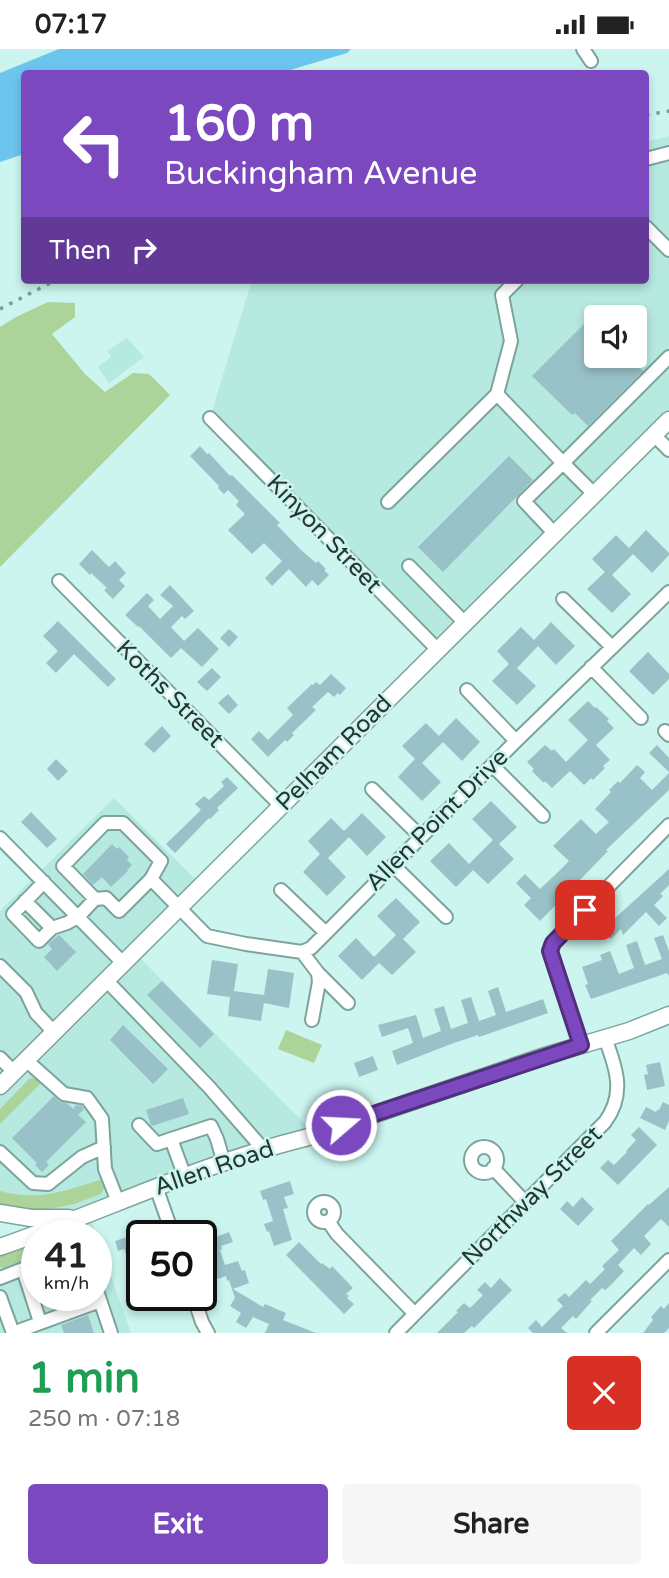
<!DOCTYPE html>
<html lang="en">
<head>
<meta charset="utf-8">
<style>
  :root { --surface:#fff; --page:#f6f6f6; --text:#222; --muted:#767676; --accent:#7c48bf }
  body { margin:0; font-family:"Varela Round",sans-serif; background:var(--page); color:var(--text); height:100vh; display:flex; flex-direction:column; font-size:26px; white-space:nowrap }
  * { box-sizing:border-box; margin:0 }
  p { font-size:23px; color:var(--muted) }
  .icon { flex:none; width:38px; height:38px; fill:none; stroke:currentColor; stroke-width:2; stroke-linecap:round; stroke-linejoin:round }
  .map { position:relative; height:1284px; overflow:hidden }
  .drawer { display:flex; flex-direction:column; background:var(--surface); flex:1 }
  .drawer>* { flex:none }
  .banner { position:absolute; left:21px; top:21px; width:628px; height:214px; border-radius:7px; box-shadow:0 4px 10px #0003; background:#7c48bf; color:#fff; overflow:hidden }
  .buttons { position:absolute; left:584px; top:256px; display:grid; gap:14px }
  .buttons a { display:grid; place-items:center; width:63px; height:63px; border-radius:7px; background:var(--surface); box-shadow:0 4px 10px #0003; font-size:35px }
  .speed { position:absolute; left:21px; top:1171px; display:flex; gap:14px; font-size:35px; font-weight:700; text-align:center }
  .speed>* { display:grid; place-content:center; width:91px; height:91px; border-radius:50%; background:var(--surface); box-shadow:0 4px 10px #0003; line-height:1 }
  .speed small { font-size:18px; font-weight:400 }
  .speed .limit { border:4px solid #111; border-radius:10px; background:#fff; color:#111 }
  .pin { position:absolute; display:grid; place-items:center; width:60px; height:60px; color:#fff; margin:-30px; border-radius:14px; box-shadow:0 4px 10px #0006 }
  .me { position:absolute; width:77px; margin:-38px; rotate:71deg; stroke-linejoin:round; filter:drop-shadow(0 0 5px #0008) }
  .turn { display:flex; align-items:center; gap:24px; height:147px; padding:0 28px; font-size:32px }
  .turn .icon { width:91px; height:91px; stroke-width:2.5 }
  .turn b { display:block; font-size:49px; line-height:60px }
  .then { display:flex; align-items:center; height:66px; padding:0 28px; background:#0003; gap:14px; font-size:26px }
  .round { display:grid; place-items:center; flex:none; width:74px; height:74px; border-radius:7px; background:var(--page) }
  .overview { display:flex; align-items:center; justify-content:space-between; height:119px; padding:0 28px }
  h1 { font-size:42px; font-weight:800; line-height:52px; color:#1e9e55 }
  .cta { display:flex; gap:14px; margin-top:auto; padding:14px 28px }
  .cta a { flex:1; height:80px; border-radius:7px; background:var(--accent); color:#fff; font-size:28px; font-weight:800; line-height:80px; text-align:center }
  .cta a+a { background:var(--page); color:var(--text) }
  .status { display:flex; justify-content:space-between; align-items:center; height:49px; padding:0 35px; background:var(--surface); direction:ltr }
  .status svg { height:19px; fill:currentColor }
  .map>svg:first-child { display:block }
  .built { fill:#b6e9e0; fill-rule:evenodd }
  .green { fill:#acd39a }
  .water { fill:#6cc5ee }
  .building { fill:#99c2c8 }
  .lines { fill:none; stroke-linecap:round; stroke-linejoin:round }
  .minor-casing { stroke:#7ca49d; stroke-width:16 }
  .major-casing { stroke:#7ca49d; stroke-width:19 }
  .minor { stroke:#fff; stroke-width:12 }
  .major { stroke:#fff; stroke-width:16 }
  .rail { stroke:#7e9c97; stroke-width:3.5; stroke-dasharray:3.5 7; stroke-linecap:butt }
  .route-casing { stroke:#512f7c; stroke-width:18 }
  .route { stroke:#7c48bf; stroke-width:12 }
  .labels { text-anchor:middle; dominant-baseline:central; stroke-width:5; stroke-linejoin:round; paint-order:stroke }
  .street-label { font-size:24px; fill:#253633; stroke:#cbf5ee }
</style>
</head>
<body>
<div class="status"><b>07:17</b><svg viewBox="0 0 49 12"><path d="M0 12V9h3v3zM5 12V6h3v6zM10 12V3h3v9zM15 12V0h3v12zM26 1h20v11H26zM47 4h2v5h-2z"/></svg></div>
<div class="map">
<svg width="669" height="1284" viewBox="0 0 669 1284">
  <rect width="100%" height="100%" fill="#cbf5ee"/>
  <path class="built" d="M669,87V371L438,601L210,369L251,234L254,231H646V93ZM597,268H635V306H597Z
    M127,289L144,308L109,334L98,318L111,308L107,302Z
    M114,749L201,836L135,904L315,1085L89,1165L131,1284H0V1197L76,1169L0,1164V862ZM37,1186H96V1246H37Z"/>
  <path class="green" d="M48,253L75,254V268L52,285L85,325L105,343L133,324L149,325L170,346L0,518V278L16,268Z
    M286,981L322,996L314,1014L278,1000Z
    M36,1028L43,1032L0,1075V1060L29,1030Z
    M103,1130L105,1138L101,1145L74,1155L49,1160L27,1161L0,1157V1142C39,1153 66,1141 103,1130Z
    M37,1192V1207L3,1219L0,1218V1205Z"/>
  <path class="water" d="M59,0H351L347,4L280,24H24V105L0,113V24Z"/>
  <path class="building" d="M590,269L597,275V306H628L643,322L588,377L575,364L572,366L532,327Z
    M200,397L207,405L209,404L230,427L232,426L280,474L277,476L301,501L316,514L318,512L326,520L324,521L329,526L318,537L312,531L306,538L289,520L272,537L265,529L282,512L264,494L252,505L228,481L245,465L236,456L239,452L228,441L224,445L218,439L219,437L190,407Z
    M509,407L533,431L443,523L418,498Z
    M646,481L669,504V506L652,524L633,505L612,526L631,545L612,564L587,540L605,523L592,510L616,486L629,499Z
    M92,501L109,518L115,512L126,524L119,531L125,537L113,550L104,541L107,539L91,524L90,526L79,515Z
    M170,536L194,562L185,570L182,567L171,578L184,592L198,579L219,600L202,618L181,599L171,609L139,577L138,578L125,566L147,544L154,551L148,557L160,570L173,557L160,546Z
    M58,572L116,630L108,638L74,605L56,624L46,614L58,602L43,587Z
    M551,573L575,597L556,616L538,597L517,619L536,637L517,656L492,632L509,615L497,602L521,578L534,591Z
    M229,580L238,588L229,598L220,589Z
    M648,603L669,625V630L653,646L629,622Z
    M212,619L221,628L207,642L197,633Z
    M331,625L346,639L340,646L338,644L334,648L328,643L312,658L316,661L292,684L294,686L287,693L285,691L268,708L251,690L259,682L268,691L293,666L287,659L312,635L313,636L316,633L320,636Z
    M228,645L238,656L229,665L218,654Z
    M588,652L595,659L596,658L609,670L607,672L614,679L596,696L610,711L603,717L605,719L593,731L591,729L584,736L570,722L552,739L545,732L544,734L532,722L534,720L527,713L545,696L552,702L554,700L566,713L588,691L568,671Z
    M456,669L480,693L462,712L443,693L422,714L441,733L422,752L398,728L415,710L402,697L426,674L439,687Z
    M162,677L171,687L154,704L144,695Z
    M657,696L669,709V723L649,704Z
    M56,710L68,722L58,732L47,720Z
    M637,716L645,723L640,729L652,741L669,724V741L606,801L608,802L540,872L524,856L531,849L516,834L525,825L540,840L555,826L569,812L553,797L581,770L596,785L609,773L595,760L611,743L609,741L618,732L620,734Z
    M227,728L238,739L217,759L219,761L210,770L209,769L175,804L166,795L201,761L195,755L204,747L209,751L224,737L221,733Z
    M491,752L517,778L499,795L514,810L488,835L473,821L456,838L430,812L449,794L469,815L493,791L472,770Z
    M31,763L57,790L47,799L21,773Z
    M362,764L386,788L367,807L349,788L328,809L346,828L327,847L303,823L320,805L308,792L331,769L344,782Z
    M112,795L117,800L119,798L129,808L127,811L132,816L127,821L128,822L111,838L102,828L93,836L83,825Z
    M669,820V836L660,845L663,847L654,856L667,869L659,877L646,863L623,886L621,880L611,890L602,881Z
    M396,849L420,873L403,890L416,903L392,926L379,914L362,931L338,907L356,889L374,908L396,886L377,867Z
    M59,886L76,903L57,922L44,908L52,900L48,895Z
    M663,886L669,902V927L667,924L591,950L585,936L588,935L582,918L602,911L600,906L610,902L619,925L634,919L626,896L637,892L645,916L662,910L654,889Z
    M212,911L238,915L234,942L264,946L268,920L294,924L289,959L264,954L261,972L228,967L230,948L207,945Z
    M162,932L214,985L200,999L147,946Z
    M498,938L506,963L543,950L548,964L479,988L478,986L451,995L397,1016L392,1002L413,994L408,979L382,988L378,976L416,966L423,989L441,982L434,960L444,957L451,980L468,974L461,951L471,948L479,972L496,966L488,942Z
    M123,976L168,1020L153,1035L110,991Z
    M373,1007L378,1021L359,1028L354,1014Z
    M660,1013L665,1037L647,1041L644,1026L648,1025L646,1016Z
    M54,1047L59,1052L67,1054L73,1060L76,1056L82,1057L84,1060L78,1066L86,1073L46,1113L49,1116L42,1123L35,1116L37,1114L12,1089Z
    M183,1049L189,1065L152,1077L151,1076L146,1061Z
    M663,1053L669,1056V1072L665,1081L640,1069L646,1058L656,1063L657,1061H659Z
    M639,1078L657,1096L618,1136L600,1119L608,1111L614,1116L627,1103L626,1102L636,1091L631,1086Z
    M290,1132L294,1145L284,1148L288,1159L283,1160L292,1191L274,1197L269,1182L267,1183L264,1175L273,1172L266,1150L263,1151L260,1142Z
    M669,1138V1178L661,1170L644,1187L651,1195L641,1206L634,1199L618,1216L624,1222L611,1236L605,1241L602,1239L590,1251L592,1252L576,1270L573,1267L561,1279L567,1284H533L528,1279L536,1271L542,1278L563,1257L557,1251L565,1244L569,1248L586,1231L590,1235L605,1220L602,1217L619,1201L611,1192L648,1155L649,1156Z
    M582,1148L594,1160L578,1177L560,1160L567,1152L573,1158Z
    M142,1183V1242L139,1239L131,1242L128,1233L136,1230L124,1200L118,1202L115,1192Z
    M229,1183L233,1193L221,1197L222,1200L220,1201L225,1216L238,1212L242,1222L245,1221L249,1234L233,1240L263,1258L265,1255L286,1264L283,1271L316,1284H265L269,1275L253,1268L246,1279L236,1273L241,1264L230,1257L235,1249L229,1231L227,1232L226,1227L218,1230L203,1193Z
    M299,1193L321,1215L322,1214L330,1220L332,1217L353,1239L346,1245L349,1247L347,1249L354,1255L344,1265L286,1206Z
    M500,1229L512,1241L474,1279L472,1277L464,1284H437L458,1263L456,1262L464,1254L470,1259L483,1246L477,1241L485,1233L491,1239Z
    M52,1246H81L82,1249L56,1259Z
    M669,1254V1279L664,1284H643L653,1271L651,1268L661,1257L664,1260Z
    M88,1266L94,1284H64L61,1276Z"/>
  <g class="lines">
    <defs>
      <path id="minor" d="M583,0L591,12
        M646,110L669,104
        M646,178L669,201
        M517,231L502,246L511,292L497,345L563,414L524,452L555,485
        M210,369L438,601
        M654,386L669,401
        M594,445L563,414L669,308
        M388,453L497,345
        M409,517L465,574
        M59,532L281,757
        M563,550L612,598
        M591,618L641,669
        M467,641L516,692
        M665,682L669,686
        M492,716L543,767
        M372,740L421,788
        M0,789L124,915
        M393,816L446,868
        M44,833L13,865L39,892L52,879L67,874L78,868L95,850L106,849L119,862L151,830L207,887L246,895L302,903L311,899L326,884L516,692L669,543
        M281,841L326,884
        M95,850L63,817L105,774H123L161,812L151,830
        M25,852L52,879
        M302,903L318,924L348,954
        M0,917L26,943L36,964L54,983
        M107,932L209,1038L263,1100
        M312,971L319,933L318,924
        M581,997L551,907V896L669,776
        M0,1009L14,1023
        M26,1011L64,1045L87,1049L102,1070L105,1120L118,1153
        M139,1076L157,1095L171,1090
        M471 1111a13 13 0 1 1 26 0a13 13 0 1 1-26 0Z
        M0,1103L33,1134L48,1135L82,1108L104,1098
        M493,1119L525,1153
        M185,1128L171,1090L211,1077L217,1090L224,1114
        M156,1138L173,1186
        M314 1163a10 10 0 1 1 20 0a10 10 0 1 1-20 0Z
        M78,1168L79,1186
        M328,1172L337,1185L415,1265
        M0,1229L23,1220L40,1273
        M96,1239L111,1284
        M193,1246L202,1273L208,1284
        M0,1248L13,1284L100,1252
        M396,1284L605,1073C626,1045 616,1018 605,989
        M596,1284L669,1211"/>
      <path id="major" d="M0,1037L669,371
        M0,1164L31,1169H69
        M0,1198C102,1163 200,1115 305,1089L548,1006L629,982L669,966"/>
    </defs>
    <use href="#minor" class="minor-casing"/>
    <use href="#major" class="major-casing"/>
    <use href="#minor" class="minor"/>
    <use href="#major" class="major"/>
    <path class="rail" d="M646,66L669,62
      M0,260L56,231"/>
  </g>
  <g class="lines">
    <defs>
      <path id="route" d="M341,1076L581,996L550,902L553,894L585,861"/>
    </defs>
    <use href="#route" class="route-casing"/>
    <use href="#route" class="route"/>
  </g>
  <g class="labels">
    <g class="street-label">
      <text transform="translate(324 485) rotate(46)">Kinyon Street</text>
      <text transform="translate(170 645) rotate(45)">Koths Street</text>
      <text transform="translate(334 704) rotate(-45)">Pelham Road</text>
      <text transform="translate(437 771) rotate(-45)">Allen Point Drive</text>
      <text transform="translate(214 1119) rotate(-19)">Allen Road</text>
      <text transform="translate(532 1147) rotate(-45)">Northway Street</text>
    </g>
  </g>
</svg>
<div class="buttons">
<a><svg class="icon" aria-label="sound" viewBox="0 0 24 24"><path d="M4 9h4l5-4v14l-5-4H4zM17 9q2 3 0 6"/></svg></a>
</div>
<div class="speed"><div>41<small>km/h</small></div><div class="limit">50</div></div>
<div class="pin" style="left:585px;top:861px;background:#d93025"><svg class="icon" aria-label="arrive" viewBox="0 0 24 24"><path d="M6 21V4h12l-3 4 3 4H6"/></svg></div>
<svg class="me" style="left:341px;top:1076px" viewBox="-20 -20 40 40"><circle r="17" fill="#7c48bf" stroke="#fff" stroke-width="3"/><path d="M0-11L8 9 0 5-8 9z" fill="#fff"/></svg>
<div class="banner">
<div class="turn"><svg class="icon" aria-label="left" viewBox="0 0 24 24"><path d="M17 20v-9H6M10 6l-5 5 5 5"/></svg><div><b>160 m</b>Buckingham Avenue</div></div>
<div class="then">Then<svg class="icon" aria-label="right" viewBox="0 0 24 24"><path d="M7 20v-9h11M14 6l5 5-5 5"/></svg></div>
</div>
</div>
<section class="drawer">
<div class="overview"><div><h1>1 min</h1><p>250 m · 07:18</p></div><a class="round" style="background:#d93025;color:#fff"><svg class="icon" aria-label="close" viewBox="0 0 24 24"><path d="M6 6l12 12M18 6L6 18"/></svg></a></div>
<div class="cta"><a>Exit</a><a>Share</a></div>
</section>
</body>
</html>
